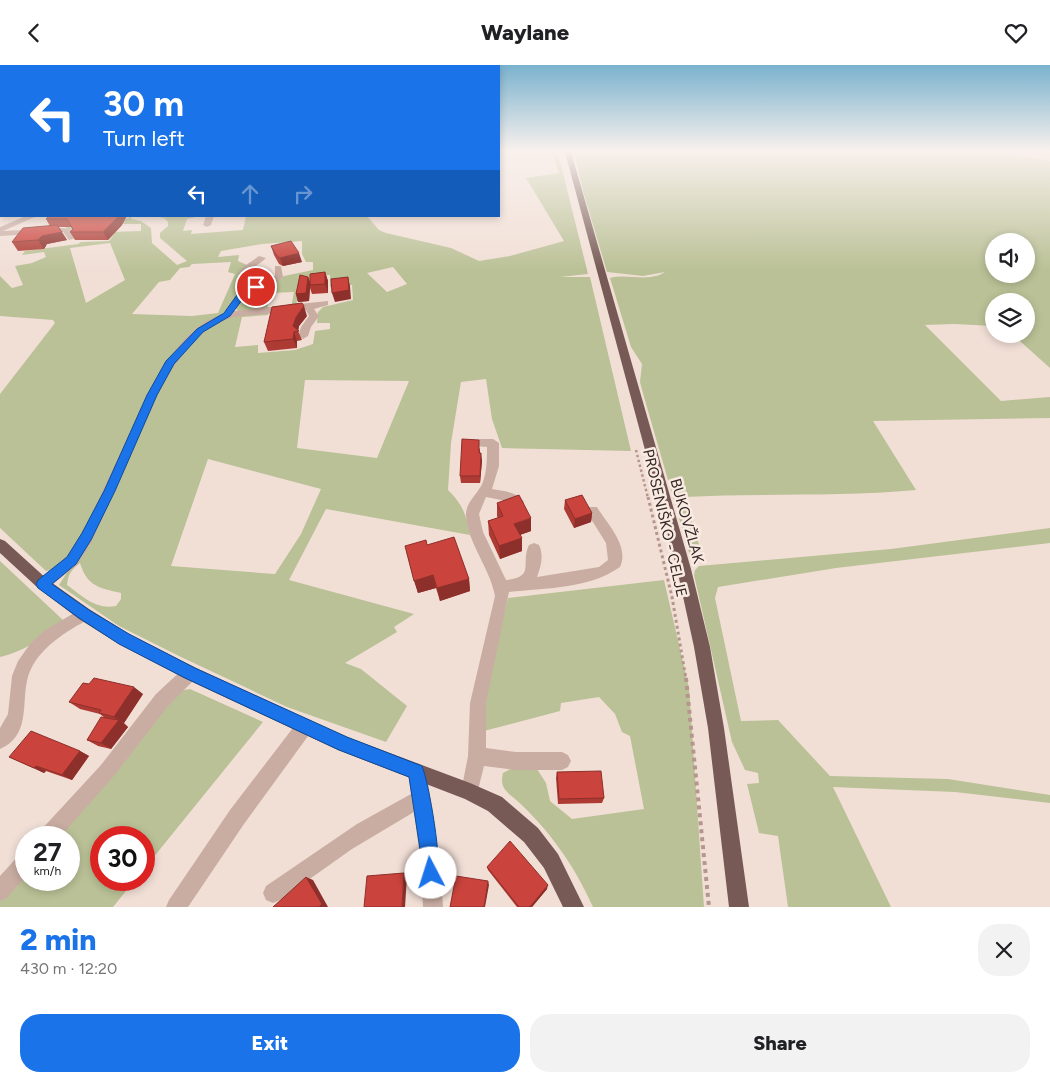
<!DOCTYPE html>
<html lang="en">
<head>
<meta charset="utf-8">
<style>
  :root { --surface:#fff; --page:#f2f2f2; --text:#202124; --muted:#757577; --accent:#1a73e8 }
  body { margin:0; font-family:Figtree,sans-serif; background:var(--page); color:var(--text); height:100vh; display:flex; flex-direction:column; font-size:19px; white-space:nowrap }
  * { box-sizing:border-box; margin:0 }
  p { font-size:16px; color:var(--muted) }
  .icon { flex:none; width:28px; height:28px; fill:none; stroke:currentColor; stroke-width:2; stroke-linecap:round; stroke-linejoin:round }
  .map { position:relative; height:842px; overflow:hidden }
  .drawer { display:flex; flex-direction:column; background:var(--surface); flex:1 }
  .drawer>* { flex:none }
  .guide { position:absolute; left:0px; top:0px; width:500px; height:152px; box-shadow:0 2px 8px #0003; background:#1a73e8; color:#fff; overflow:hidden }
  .tools { position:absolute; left:985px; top:168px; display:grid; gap:10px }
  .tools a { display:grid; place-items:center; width:50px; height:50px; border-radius:50%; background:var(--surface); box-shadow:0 2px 8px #0003; font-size:25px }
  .speed { position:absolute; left:15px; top:761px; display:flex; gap:10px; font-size:25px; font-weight:700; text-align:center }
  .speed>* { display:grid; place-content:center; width:65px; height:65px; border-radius:50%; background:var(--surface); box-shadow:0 2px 8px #0003; line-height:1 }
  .speed small { font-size:12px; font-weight:400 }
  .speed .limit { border:8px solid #d22; background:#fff; color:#111 }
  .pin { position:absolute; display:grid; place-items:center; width:42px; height:42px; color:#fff; margin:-21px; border:2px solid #fff; border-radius:50%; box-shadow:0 1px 5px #0007 }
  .me { position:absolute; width:55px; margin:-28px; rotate:355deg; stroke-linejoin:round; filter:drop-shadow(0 0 4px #0008) }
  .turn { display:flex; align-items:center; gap:18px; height:105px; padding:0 20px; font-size:22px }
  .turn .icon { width:65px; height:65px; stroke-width:2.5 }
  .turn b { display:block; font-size:35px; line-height:42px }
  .lanes { display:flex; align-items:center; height:48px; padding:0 20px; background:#0003; justify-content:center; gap:25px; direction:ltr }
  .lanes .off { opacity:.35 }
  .round { display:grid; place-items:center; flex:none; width:52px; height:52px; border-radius:20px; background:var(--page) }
  .head { display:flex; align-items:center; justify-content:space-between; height:85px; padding:0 20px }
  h1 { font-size:30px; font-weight:800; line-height:38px; color:var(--accent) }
  .action { display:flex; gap:10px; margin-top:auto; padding:10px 20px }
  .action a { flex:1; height:58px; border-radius:20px; background:var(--accent); color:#fff; font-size:20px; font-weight:800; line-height:58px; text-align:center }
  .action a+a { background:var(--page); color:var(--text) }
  header { display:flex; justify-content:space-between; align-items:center; height:65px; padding:0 20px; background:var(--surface); font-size:22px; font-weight:800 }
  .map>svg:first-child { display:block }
  .green { fill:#bac196; fill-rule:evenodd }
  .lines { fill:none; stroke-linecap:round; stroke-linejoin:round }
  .path-far2 { stroke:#b5968d; stroke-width:2.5; stroke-dasharray:2.5 2.5; stroke-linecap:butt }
  .path-far1 { stroke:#b5968d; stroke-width:3; stroke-dasharray:3 3; stroke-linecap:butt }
  .path { stroke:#b5968d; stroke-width:4; stroke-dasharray:4 4; stroke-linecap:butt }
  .minor { fill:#c9ada2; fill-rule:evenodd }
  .major { fill:#775a55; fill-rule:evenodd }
  .wall { fill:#ae3a34 }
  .shaded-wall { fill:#8d2f2a }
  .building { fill:#ca433c; stroke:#8d2f2a }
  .route { fill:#1a73e8; stroke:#114b97 }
  .labels { text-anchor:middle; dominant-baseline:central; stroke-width:5; stroke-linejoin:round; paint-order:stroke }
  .street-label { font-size:15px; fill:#342725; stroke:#f9eae2 }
</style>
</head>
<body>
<header><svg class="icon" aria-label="back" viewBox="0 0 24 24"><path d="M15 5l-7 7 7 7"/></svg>Waylane<svg class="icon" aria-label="heart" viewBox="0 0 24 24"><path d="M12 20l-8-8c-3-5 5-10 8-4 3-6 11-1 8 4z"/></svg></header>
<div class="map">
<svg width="1050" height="842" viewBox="0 0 1050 842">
  <rect width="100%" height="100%" fill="#f1dfd6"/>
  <path class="green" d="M552,87H557L559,92L588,209L560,212H590L631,386L502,383L492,354L486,314L461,317L451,378L448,425C463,440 466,449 470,470L326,444L289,515L414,549L394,562L397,567L345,598L361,604L407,641L386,677L287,642L179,591L119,561L59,520L90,471L136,375L164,311L173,298L193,275L218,256L229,250L269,247L268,250L242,252L235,282L258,280V288L295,285L313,279L315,266L330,264V258H317L318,247L323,242L353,235L352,220L330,222V210L319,211V215L307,217L306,232L298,233L295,242L291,243L294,227L271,228L267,244L238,246L236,244L242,230L246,227L279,215L284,211L313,205V197H306L302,189V176L262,179L221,186L218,192L239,190L238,196L247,200L238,211C237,219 241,227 237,233C228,248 211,254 199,265C173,285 157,311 144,341C129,376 113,411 96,445C88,461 81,481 68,495C62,502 55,505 46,506L0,463V329L55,258L53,255L0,251V211L12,223L23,220L15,201L32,198L46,192L44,187L22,190L25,186L78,179L81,177L109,176L114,169C105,169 81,173 74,169L72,165L65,163L76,154L119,151L117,155L126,154L132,151L131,154L141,156L151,163L152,178L177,200L187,196L160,173V168L168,161V157L164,153L155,151H200L187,154L183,166L192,165L191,169L243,165L246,151H367L379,165L386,168L451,183L479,196L510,191L564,176L526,113L559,108ZM122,159H141V166L79,168V162ZM110,178L125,215L86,238L70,183ZM231,197L228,207L235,209L218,248L192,251L132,249L159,217L170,215L180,203L189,202L192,199ZM393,202L407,219L387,227L367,208ZM305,315L409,316L377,393L297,383ZM208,394L321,424L301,469L275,509L171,501ZM80,498C87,521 99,523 121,528V534L116,541C96,545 82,531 67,520C68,509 72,504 80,498Z
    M574,87H995L1050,96V303L1012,269H1026V236H994V261L954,259L925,260L1001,336L1050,332V353L873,356L916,425C839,432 761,428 684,432L704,495L694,496L690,491L644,332L640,317L642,299L631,282L610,213C628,208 648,218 665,207L643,211L607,207L583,126ZM1026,176V209H994V176Z
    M1050,463V478L836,503L718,522L715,533L741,656L778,655L830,711L948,714L1050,730V738L955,727L833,722L891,842H788L778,771L759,768L747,719L759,718L758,708L745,705L732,677L694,510L695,505L699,501L891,484Z
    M0,496L63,555C42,573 28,585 0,592Z
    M664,515L689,623L704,842H593C574,800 549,764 514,733C504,725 500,721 503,708L514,702L537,704L546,718L550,736L572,754L644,744L630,671L622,667L615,649L599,632L561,638L560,646L480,667L482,637L508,533Z
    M190,624L263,657L144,804V772H101V815H135L113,842H0V835L26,806V815H69V772H56L178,626Z"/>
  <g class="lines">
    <path class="path-far2" d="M636,385L648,433"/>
    <path class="path-far1" d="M648,432L672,532L686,614"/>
    <path class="path" d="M686,613L709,842"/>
    <path class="minor" d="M26,151H37L3,166L63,163L71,164L76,173L69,175L63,167L0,171V162Z
      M206,151H214L211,160L207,162L203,160Z
      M259,191L266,193C257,202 242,206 248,221L275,211V201H281L283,212L277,217L248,227L234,246L328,236V240L314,244L319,251L311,262L308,271L303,274L298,271L301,262L309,251L306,245L233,252L213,260L194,275L166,312L92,476L77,500L48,523L43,525L38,523L36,519L38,515L67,492L82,469L162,302L187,271L206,256L223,249L241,225C233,205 244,202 259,191Z
      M479,374H493L499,378V401L492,424C503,426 518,427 524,437L523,440L518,442L506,436L486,432L479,449L483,467L506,515C536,512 520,498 529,480L534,478L539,480C544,490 541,502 537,512L599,502L608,495L606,478L586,446L587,442H597C607,459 630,481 620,502C589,524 545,523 509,527L486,638V683L516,687H562L568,690L571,696L568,702L562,705H516L484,701L476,733L470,736L464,733L461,727L468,691L470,638L495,531C490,503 468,479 466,451C465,437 479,428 483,417C487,405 487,394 487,382L475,381L473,378Z
      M84,542L89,544L91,549L89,554C67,566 42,581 31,604C18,630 35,669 0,684V663L8,649L12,611L18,596L30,579L44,566Z
      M190,600L196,603L198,608L196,613L168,641L113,712L60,772H39L41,765L101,700L156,629L184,603Z
      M305,653L311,655L313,661L311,667L244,759L188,842H166L169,835L230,745L299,655Z
      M417,698L423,701C429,714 429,729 432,742C437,775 441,808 443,842H423L420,791L414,747L352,784L280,835L273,838L266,835L263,828L266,821L357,759L411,729L408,707L411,701Z
      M26,787V811L7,833L0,836V811L19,790Z"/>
    <path class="major" d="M565,87H571L691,504L710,582L724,663L749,842H729L708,663L694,582L677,504Z
      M0,474L5,476L48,515L89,544L129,569L196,603L347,672L470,718L502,732L538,763L558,789L584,842H563L544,803L524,777L488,746L465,734L338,685L184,613L119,579L79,554L38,523L0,488Z"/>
  </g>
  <path class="wall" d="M49,151L122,160L108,175H75L70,167L73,164L71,162H58L67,175L47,179L44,184L18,186L12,177L50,161L46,154Z
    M271,181L302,197L283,201L279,199L274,190Z
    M325,207L328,216V228L312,229L310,223L309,236L298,237L296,229L308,212L310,217Z
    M307,251L299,261L298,266L302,275L297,276V283L268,286L264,277Z
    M480,383V388L482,396L480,418H461L460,411Z
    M565,435L592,448L591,457L574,463L564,444Z
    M497,438L531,466L520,470L522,486L500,494L489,470L488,456L498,453L497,451Z
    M427,480L469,514L470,526L440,536L436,523L418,528L405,481Z
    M143,629L124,658L128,662L111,684L98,681L87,675L105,653L100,649L80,644L69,637Z
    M80,686L89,691L72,715L46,706L44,708L9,692Z
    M557,707L604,733L602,738L558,739L556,713Z
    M487,802L547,824L532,842H517L488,805Z"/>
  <path class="shaded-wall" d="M119,151H127L122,160L108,175L103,167Z
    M62,167L67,175L47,179L44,184L38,175L42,171Z
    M299,188L302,197L283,201L280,193Z
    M325,207L328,216V228L325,219Z
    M308,212L311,220H310V223L309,236L298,237L296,229Z
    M348,212L350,221L351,234L335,237L332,228Z
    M304,241L307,251L299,261L298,266L293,261L296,252Z
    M294,267L297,276V283L293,274Z
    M481,388L482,396L480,418V411Z
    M592,448L591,457L574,463L575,454Z
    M531,453V466L514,472V459Z
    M522,473V486L500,494L499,481Z
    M433,510L436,523L418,528L414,516Z
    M469,514L470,526L440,536L437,523Z
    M134,622L143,629L124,658L114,652Z
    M119,655L128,662L111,684L101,678Z
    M80,686L89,691L72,715L62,710Z
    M36,701L46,706L44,708L34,703Z
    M404,808L407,811L405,842H402Z
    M306,812L313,815L328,842H319Z
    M488,816L489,820L485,842H484Z
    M548,820L547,824L532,842H530Z"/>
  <path class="building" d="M49,151H119L103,167H70L73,164L67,154H46Z
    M57,160L62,167L42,171L38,175L12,177L23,163Z
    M291,176L299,188L280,193L276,190L271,181Z
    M325,207V219L310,220V209Z
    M300,210L308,212L306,228L296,229Z
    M348,212L349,225L332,228L331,214Z
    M302,238L304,241L296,252L293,261L299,266L294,267L293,274L264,277L272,242Z
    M462,374L479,375V388H481L480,411H460Z
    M519,430L531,453L514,459L522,473L499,481L488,456L503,451L497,438Z
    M582,430L592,448L575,454L565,435Z
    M454,472L469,514L437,523L433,510L414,516L405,481L426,475L427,480Z
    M94,613L134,622L114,652L99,648L101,645L69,637L83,618L89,619Z
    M101,652L119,655L101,678L87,675Z
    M31,666L80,686L62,710L36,701L34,703L9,692Z
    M601,706L604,733L559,734L557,707Z
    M510,776L548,820L530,842H519L487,802Z
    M404,808L402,842H364L367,811Z
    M456,811L488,816L484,842H450Z
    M306,812L322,839L319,842H273Z"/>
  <linearGradient id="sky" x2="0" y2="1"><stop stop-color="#7ab2ce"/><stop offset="0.42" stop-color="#f9f1ed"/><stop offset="1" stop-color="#f9f1ed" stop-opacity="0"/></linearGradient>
  <rect width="1050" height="205" fill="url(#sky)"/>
  <path class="route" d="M256,219L259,220V223L248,227L230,251L203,267L174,299L157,330L115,426L91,475L76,499L52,519L89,545L129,569L195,603L347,672L422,701C429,718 443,800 437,814L431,817L425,814L422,808L421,791L409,712L339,685L185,613L119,579L79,553L38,523L36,519L38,515L67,492L82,468L104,426L147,330L166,296L197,264L224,248L242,223Z"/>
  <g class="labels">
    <g class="street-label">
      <text transform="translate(687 456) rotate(74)">BUKOVŽLAK</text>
      <text transform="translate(665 458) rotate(77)">PROSENIŠKO - CELJE</text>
    </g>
  </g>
</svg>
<div class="tools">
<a><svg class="icon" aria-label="sound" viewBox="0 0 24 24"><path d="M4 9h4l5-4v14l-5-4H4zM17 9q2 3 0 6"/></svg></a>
<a><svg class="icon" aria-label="layers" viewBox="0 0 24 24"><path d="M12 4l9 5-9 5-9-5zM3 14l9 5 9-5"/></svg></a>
</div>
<div class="speed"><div>27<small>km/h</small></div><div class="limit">30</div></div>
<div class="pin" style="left:256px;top:222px;background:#d93025"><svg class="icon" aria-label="arrive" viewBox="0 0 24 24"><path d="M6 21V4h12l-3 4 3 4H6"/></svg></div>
<svg class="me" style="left:431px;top:808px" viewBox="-20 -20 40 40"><circle r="19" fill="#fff"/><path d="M0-13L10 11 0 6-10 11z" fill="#1a73e8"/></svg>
<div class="guide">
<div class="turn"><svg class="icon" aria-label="left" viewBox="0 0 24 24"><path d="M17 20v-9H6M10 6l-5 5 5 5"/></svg><div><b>30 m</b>Turn left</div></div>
<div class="lanes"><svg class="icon" aria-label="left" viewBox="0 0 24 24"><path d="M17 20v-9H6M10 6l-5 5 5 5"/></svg><svg class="icon off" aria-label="ahead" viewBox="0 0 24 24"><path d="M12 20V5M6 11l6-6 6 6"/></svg><svg class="icon off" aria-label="right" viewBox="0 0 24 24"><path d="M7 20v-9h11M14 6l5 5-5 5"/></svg></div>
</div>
</div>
<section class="drawer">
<div class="head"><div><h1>2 min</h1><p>430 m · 12:20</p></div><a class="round"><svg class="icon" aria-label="close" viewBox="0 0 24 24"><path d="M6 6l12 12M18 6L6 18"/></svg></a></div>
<div class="action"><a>Exit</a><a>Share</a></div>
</section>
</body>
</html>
